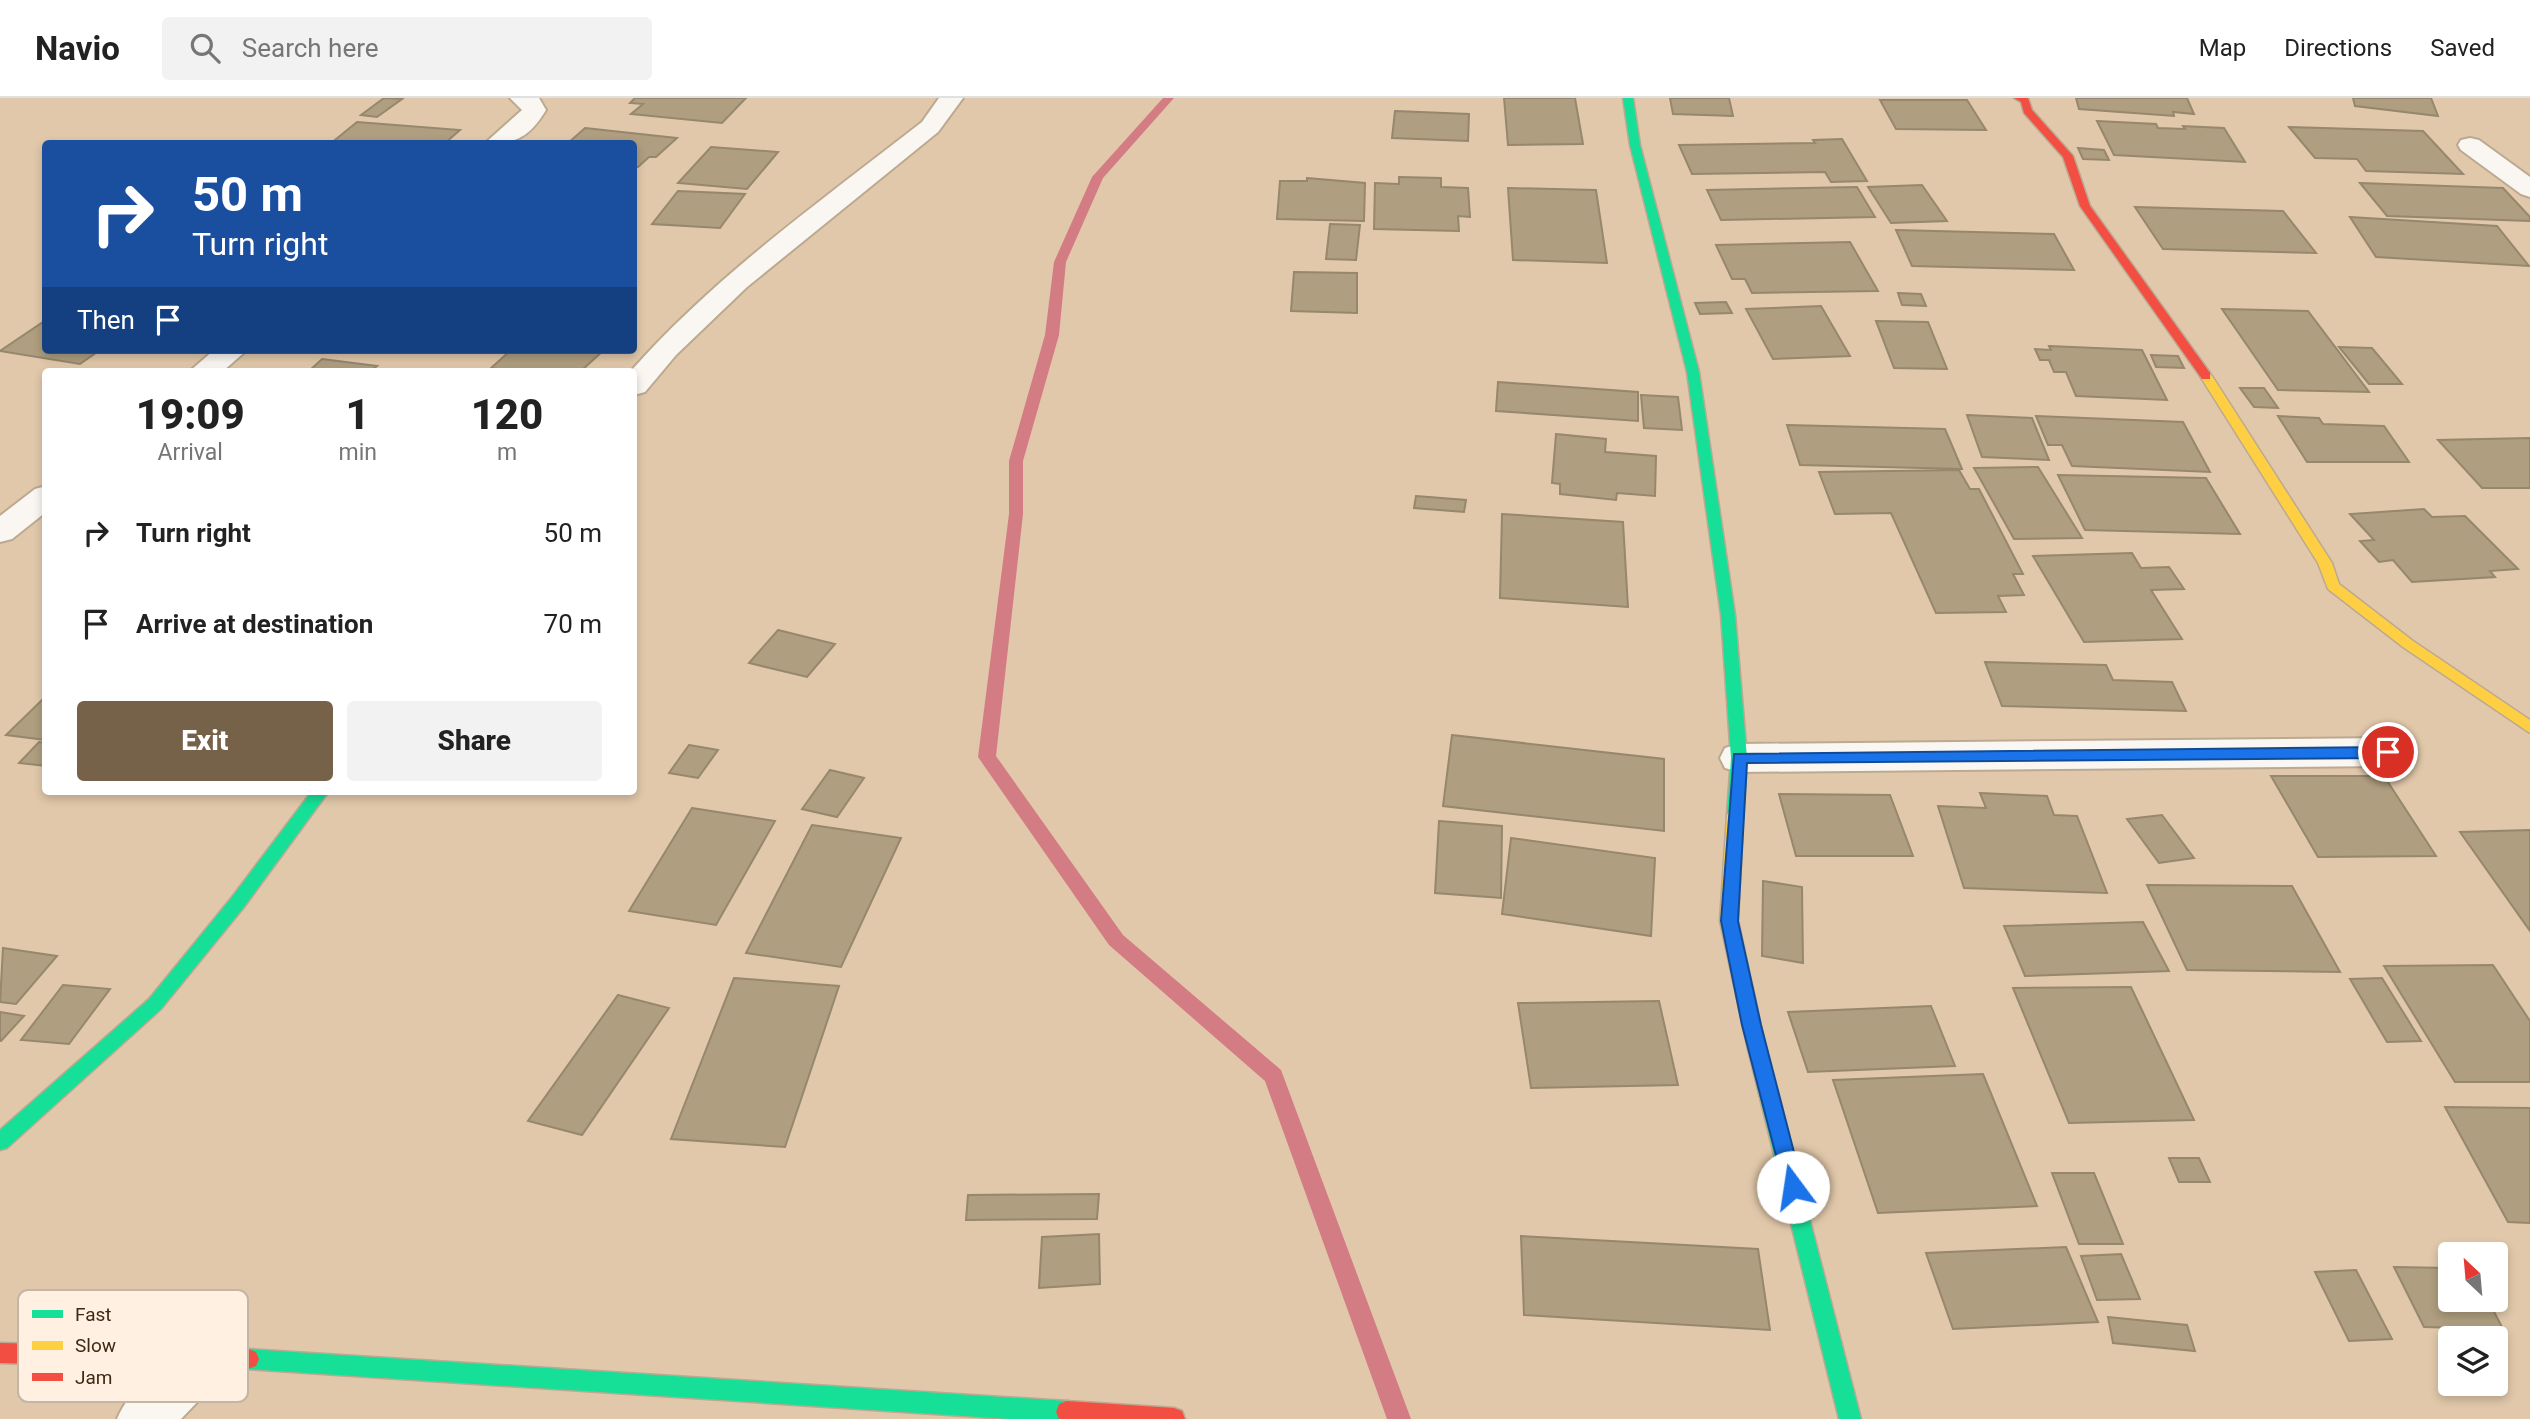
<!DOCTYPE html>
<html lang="en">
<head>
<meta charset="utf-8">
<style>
  :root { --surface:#fff; --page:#f2f2f2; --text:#222; --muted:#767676; --line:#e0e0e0; --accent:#766149 }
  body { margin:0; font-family:Roboto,sans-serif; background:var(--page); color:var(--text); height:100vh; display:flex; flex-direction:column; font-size:26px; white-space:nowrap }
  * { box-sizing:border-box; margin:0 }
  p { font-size:23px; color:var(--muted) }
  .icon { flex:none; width:38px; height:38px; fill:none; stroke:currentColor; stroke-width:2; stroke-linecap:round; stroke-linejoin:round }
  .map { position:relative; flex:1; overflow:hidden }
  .details { position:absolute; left:42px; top:270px; width:595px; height:427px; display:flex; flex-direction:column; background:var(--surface); border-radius:7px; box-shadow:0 4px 10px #0003 }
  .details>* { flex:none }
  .hud { position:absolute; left:42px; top:42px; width:595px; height:214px; border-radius:7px; box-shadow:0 4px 10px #0003; background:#1a4fa0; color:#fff; overflow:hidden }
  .needle { width:46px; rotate:334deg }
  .buttons { position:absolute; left:2438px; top:1144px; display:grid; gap:14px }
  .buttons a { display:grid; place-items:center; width:70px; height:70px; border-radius:7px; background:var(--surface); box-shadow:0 4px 10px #0003; font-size:35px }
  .pin { position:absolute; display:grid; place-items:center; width:60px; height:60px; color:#fff; margin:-30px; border:4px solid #fff; border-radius:50%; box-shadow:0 2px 7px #0007 }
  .me { position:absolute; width:77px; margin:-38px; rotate:346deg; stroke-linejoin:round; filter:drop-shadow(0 0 5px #0008) }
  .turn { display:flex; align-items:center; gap:24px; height:147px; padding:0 35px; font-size:32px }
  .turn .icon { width:91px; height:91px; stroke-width:2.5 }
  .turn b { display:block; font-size:49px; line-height:60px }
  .then { display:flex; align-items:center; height:66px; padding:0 35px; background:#0003; gap:14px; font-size:26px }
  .eta { display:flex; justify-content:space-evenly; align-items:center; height:119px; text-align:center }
  .eta b { font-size:42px; font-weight:800; line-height:49px }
  .cta { display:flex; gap:14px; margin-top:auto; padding:14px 35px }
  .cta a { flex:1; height:80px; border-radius:7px; background:var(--accent); color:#fff; font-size:28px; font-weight:800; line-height:80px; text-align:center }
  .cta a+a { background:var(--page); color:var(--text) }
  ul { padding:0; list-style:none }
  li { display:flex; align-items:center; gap:21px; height:91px; padding:0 35px }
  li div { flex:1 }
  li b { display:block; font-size:26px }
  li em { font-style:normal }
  header { display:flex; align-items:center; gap:42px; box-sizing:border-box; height:98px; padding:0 35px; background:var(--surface); border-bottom:2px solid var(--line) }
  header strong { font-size:33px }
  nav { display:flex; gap:38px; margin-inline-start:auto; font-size:24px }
  .search { width:490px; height:63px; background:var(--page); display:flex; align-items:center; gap:18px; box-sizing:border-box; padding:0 24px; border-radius:7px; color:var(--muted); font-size:26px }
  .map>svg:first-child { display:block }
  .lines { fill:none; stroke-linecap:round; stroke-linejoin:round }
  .stream { fill:#d37c83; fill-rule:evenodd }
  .building { fill:#af9e7f; stroke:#96876d; stroke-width:2 }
  .street-casing { stroke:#bca991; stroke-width:4 }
  .fast-casing { stroke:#bca991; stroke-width:3 }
  .slow-casing { stroke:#bca991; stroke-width:3 }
  .jam-casing { stroke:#bca991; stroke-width:3 }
  .street { fill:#faf7f2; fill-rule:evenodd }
  .fast { fill:#16e098; fill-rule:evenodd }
  .slow { fill:#ffcf43; fill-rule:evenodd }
  .jam { fill:#f24e42; fill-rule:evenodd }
  .route { fill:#1a73e8; stroke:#114b97; stroke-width:2 }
  .key { fill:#fff0e1; stroke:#c4b5a4; stroke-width:2 }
  .key-label { font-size:19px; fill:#3c2a15 }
</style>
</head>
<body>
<header>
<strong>Navio</strong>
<div class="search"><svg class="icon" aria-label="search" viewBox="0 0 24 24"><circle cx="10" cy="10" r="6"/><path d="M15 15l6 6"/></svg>Search here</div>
<nav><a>Map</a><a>Directions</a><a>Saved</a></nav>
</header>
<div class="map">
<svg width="2530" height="1321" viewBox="0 0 2530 1321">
  <rect width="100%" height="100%" fill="#e1c8aa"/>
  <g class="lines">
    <path class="stream" d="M1163,0H1174L1103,80L1066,164L1059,237L1023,363V416L996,658L1123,837L1281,972L1411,1321H1387L1265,983L1109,847L978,659L1009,416V363L1045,237L1054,164L1092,79Z"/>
  </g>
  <path class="building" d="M384,0L402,1L377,19L361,17Z
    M635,0H746L722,25L631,16L643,6L630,5Z
    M1504,0H1575L1583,46L1508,47Z
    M1670,0H1729L1733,18L1673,16Z
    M2076,0H2187L2194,16L2173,14L2174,18L2079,11Z
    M2353,0H2431L2438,18L2355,8Z
    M1880,2H1967L1986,32L1896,31Z
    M1395,13L1469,16L1468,43L1392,40Z
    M2097,23L2156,26L2158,30L2185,31L2183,28L2224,30L2245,64L2114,57Z
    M357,24L460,32L444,46H330Z
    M2289,29L2423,33L2463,76L2366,73L2357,61L2315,60Z
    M585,30L677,40L656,59H649L638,69H634V46H567Z
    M1842,41L1867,83L1831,84L1825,74L1692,76L1679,47L1815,45L1813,42Z
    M711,49L778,54L747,91L678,85Z
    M2078,50L2104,52L2109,62L2083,61Z
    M1399,79L1441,80V89L1468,90L1470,119L1458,118L1459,133L1374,131L1375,85L1399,86Z
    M1307,80L1365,85L1364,123L1277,121L1280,83H1307Z
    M2360,85L2503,90L2530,119V123L2387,118Z
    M1922,87L1947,123L1891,125L1868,89Z
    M1857,89L1875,119L1721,122L1707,92Z
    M1508,90L1596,92L1607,165L1513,162Z
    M678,93L745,96L720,130L652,126Z
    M2135,109L2283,113L2316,155L2163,151Z
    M2350,119L2497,128L2529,168L2376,159Z
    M1330,126L1360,127L1356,162L1326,161Z
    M1896,132L2054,136L2074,172L1912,168Z
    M1850,144L1878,193L1752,195L1745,181H1732L1716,147Z
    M1294,174L1357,175V215L1291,213Z
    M1898,195L1921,196L1926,208L1902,207Z
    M1726,204L1732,215L1700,216L1695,205Z
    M1821,208L1850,258L1773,261L1746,211Z
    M2222,211L2308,213L2369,294L2278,292Z
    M46,222V252H100L80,266L0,253Z
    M1876,223L1928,224L1947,271L1894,270Z
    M2049,248L2142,252L2167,302L2076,298L2066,274H2054L2049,262H2040L2035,251L2051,252Z
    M2339,249L2372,250L2402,286H2369Z
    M511,252H604L581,273H509L491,270Z
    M2151,257L2178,258L2184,270L2156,269Z
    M322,261L377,268L371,273H309Z
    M1498,284L1638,294V323L1496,313Z
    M2240,290H2264L2278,310L2254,309Z
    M1641,297L1678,299L1682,332L1644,330Z
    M1967,317L2032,320L2049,362L1982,359Z
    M2036,318L2183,324L2210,374L2072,368L2062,347H2048Z
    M2278,318L2319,320L2323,326L2384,328L2409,364H2307Z
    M1787,327L1945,331L1962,371L1800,367Z
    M1556,336L1606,341L1605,354L1656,358L1655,398L1617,395L1616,402L1560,396V386L1552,385Z
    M2530,340V390H2482L2438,342Z
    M2038,369L2082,440L2014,441L1974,370Z
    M1959,372L1970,391H1979L2023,476H2013L2024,497L1998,498L2006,514L1936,515L1891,415L1835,416L1819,374Z
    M2058,377L2206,380L2240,436L2085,432Z
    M1416,398L1466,402L1464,414L1414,410Z
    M2424,411L2432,419L2465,418L2518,471L2490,473L2495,479L2412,484L2393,462L2379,464L2360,443L2374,442L2350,416Z
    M1502,416L1623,424L1628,509L1500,500Z
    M2132,455L2141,470L2169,469L2184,491L2151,492L2182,541L2084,544L2033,458Z
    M778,532L835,546L807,579L749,565Z
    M1985,564L2106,567L2113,582L2172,584L2186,613L2002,608Z
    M46,598V642L6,637Z
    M1452,637L1664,661V733L1443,708Z
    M39,644L46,645V668L19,665Z
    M689,647L718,652L698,680L669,675Z
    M830,672L864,680L837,719L802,711Z
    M2271,678H2384L2436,758L2318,759Z
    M1980,695L2047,698L2054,717L2077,718L2107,795L1964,790L1938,708L1986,710Z
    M1779,696L1890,697L1913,758H1796Z
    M692,710L775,723L716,827L629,813Z
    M2162,717L2194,760L2159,765L2127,721Z
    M1439,723L1502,728L1501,800L1435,795Z
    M812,727L901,740L841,869L746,855Z
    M2530,732V833L2460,734Z
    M1511,740L1655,760L1651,838L1502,816Z
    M1763,783L1802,789L1803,865L1762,858Z
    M2147,787L2292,788L2340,874L2187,872Z
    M2143,824L2169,873L2025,878L2004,828Z
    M3,850L57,858L16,906L0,904Z
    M2493,867L2530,923V984H2455L2384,868Z
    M734,880L839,888L785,1049L671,1041Z
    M2382,880L2421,943L2387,944L2350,881Z
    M63,887L110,891L69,946L21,942Z
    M2131,889L2194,1022L2069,1025L2013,890Z
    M618,897L669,910L582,1037L528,1023Z
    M1659,903L1678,987L1531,990L1518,905Z
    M1931,908L1955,968L1808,974L1788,914Z
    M0,914L24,918L1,943H0Z
    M1983,976L2037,1108L1878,1115L1833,982Z
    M2445,1009L2530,1010V1125L2508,1124Z
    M2169,1060H2199L2210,1084H2179Z
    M2052,1075H2094L2123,1146H2079Z
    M1099,1096L1097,1121L966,1122L968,1097Z
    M1099,1136L1100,1186L1039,1190L1042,1139Z
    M1521,1138L1758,1151L1770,1232L1524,1217Z
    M2066,1149L2098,1224L1953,1231L1926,1155Z
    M2121,1156L2140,1201L2097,1202L2081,1158Z
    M2394,1169L2450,1170V1202H2488L2503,1231L2424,1229Z
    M2356,1172L2392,1241L2349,1243L2315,1174Z
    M2108,1219L2187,1227L2195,1253L2113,1245Z"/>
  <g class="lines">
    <defs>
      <path id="street" d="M510,0H539L546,12C529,40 515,46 484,46L522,12Z
        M939,0H963L938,34L747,189L676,257L645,294L634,297L631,273C716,177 821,103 922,24Z
        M2470,40L2479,42L2530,79V99L2521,96L2461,52L2458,47L2461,42Z
        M214,252H247L223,273H190Z
        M46,388V414L12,441L0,444V418L35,391Z
        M2388,640L2402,644L2407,654L2402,664L2388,668L1739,674L1725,670L1720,660L1725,650L1739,646Z
        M206,1233L224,1240L232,1258L224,1276L181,1321H117C130,1290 175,1245 206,1233Z"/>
      <path id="fast" d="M1623,0H1633L1640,47L1699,274L1735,517L1747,660L1743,717L1741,721H1729L1727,717L1731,660L1721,517L1687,274L1630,47Z
        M312,693H329L244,809L161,911L7,1050L0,1052V1032L149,901L232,799Z
        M1757,943L1764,946L1766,951L1861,1321H1839L1748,951L1750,946Z
        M248,1251L1067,1303L1075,1306L1078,1314L1075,1321H1010L248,1271L240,1268L237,1261L240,1254Z"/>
      <path id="slow" d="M2206,274L2212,278L2332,465L2339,486L2413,543L2530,622V635L2403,549L2328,491L2318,465L2200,278Z
        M1735,711L1741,713L1743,717L1738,823L1766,951L1764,956L1757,959L1750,956L1748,951L1720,823L1727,717L1729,713Z"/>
      <path id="jam" d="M2014,0H2028L2032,12L2073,58L2090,108L2210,275V281H2202L2080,108L2063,59L2024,15L2021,4Z
        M0,1245L248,1251L256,1254L259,1261L256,1268L248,1271L0,1265Z
        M1067,1303L1174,1310L1182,1313L1185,1321H1059L1056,1314L1059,1306Z"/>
    </defs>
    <use href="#street" class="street-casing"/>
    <use href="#fast" class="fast-casing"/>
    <use href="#slow" class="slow-casing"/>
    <use href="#jam" class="jam-casing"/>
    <use href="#street" class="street"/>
    <use href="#fast" class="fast"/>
    <use href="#slow" class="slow"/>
    <use href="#jam" class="jam"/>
  </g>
  <path class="route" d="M2388,649L2396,654L2388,660L1747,665L1738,823L1761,927L1803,1089L1800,1096L1793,1098L1786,1096L1742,927L1721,823L1734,656Z"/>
  <rect x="18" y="1192" width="230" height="112" rx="10" class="key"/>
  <rect x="32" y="1212" width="31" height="8" fill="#16e098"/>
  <rect x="32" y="1243" width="31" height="9" fill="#ffcf43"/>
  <rect x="32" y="1275" width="31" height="8" fill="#f24e42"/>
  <g class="key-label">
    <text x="75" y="1223">Fast</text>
    <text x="75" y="1254">Slow</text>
    <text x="75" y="1286">Jam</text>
  </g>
</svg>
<div class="buttons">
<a><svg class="needle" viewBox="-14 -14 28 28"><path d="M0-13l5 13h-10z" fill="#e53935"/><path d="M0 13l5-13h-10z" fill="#767676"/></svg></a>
<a><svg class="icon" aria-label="layers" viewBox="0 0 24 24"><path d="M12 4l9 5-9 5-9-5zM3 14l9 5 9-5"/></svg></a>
</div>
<div class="pin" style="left:2388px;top:654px;background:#d93025"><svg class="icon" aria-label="arrive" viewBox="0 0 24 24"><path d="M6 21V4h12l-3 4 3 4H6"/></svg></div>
<svg class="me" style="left:1793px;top:1089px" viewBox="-20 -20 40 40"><circle r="19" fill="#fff"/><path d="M0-13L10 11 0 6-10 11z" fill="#1a73e8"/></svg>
<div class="hud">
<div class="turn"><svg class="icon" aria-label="right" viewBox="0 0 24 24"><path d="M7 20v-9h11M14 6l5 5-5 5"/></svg><div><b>50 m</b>Turn right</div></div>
<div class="then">Then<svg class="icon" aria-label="arrive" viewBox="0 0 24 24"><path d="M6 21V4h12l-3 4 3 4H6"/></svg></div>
</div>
<section class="details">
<div class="eta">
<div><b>19:09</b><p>Arrival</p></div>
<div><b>1</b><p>min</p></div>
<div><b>120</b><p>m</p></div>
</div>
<ul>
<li><svg class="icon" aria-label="right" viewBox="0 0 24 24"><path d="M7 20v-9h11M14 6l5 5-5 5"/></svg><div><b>Turn right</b></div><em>50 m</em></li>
<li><svg class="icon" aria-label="arrive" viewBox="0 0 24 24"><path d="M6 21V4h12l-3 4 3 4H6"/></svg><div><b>Arrive at destination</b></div><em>70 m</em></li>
</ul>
<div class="cta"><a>Exit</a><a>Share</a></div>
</section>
</div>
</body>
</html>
